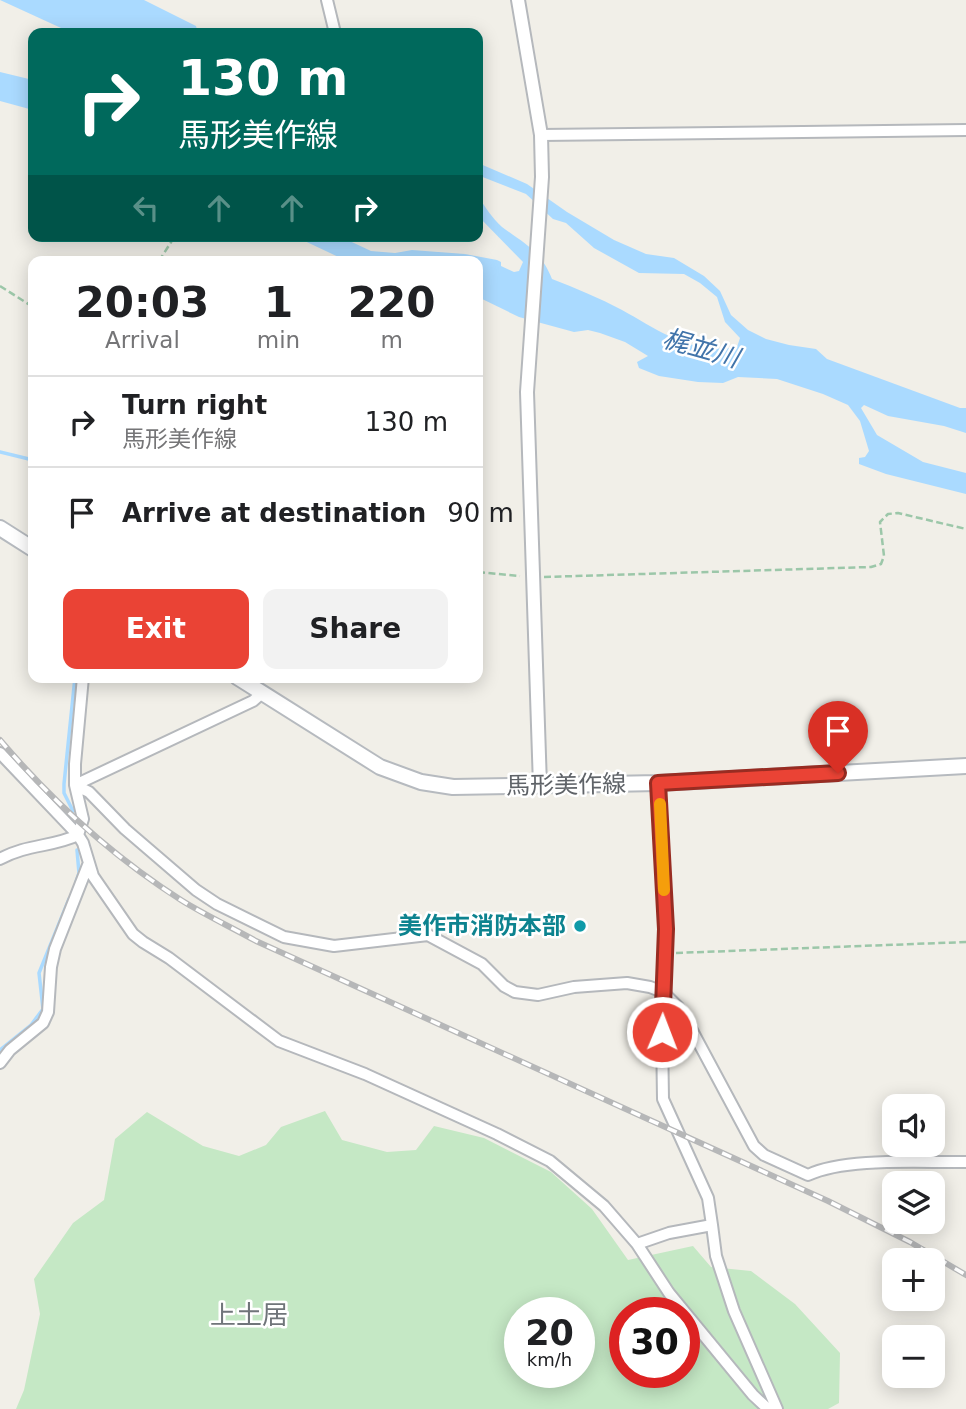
<!DOCTYPE html>
<html lang="en">
<head>
<meta charset="utf-8">
<style>
  :root { --surface:#fff; --page:#f2f2f2; --text:#202124; --muted:#757577; --line:#e0e0e0; --accent:#ea4335 }
  body { margin:0; font-family:"DejaVu Sans","Noto Sans JP",sans-serif; background:var(--page); color:var(--text); height:100vh; display:flex; flex-direction:column; font-size:26px; white-space:nowrap }
  * { box-sizing:border-box; margin:0 }
  p { font-size:23px; color:var(--muted) }
  .icon { flex:none; width:38px; height:38px; fill:none; stroke:currentColor; stroke-width:2; stroke-linecap:round; stroke-linejoin:round }
  .map { position:relative; flex:1; overflow:hidden }
  .sheet { position:absolute; left:28px; top:256px; width:455px; height:427px; display:flex; flex-direction:column; background:var(--surface); border-radius:14px; box-shadow:0 4px 18px #0003 }
  .sheet>* { flex:none }
  .guide { position:absolute; left:28px; top:28px; width:455px; height:214px; border-radius:14px; box-shadow:0 4px 18px #0003; background:#00695c; color:#fff; overflow:hidden }
  .buttons { position:absolute; left:882px; top:1094px; display:grid; gap:14px }
  .buttons a { display:grid; place-items:center; width:63px; height:63px; border-radius:14px; background:var(--surface); box-shadow:0 4px 18px #0003; font-size:35px }
  .speed { position:absolute; left:504px; top:1297px; display:flex; gap:14px; font-size:35px; font-weight:700; text-align:center }
  .speed>* { display:grid; place-content:center; width:91px; height:91px; border-radius:50%; background:var(--surface); box-shadow:0 4px 18px #0003; line-height:1 }
  .speed small { font-size:18px; font-weight:400 }
  .speed .limit { border:10px solid #d22; background:#fff; color:#111 }
  .pin { position:absolute; display:grid; place-items:center; width:60px; height:60px; color:#fff; margin:-72px -30px; border-radius:50% 50% 50% 0; rotate:-45deg; box-shadow:0 0 7px #0007 }
  .pin .icon { rotate:45deg }
  .me { position:absolute; width:77px; margin:-38px; rotate:1deg; stroke-linejoin:round; filter:drop-shadow(0 0 5px #0008) }
  .turn { display:flex; align-items:center; gap:24px; height:147px; padding:0 35px; font-size:32px }
  .turn .icon { width:91px; height:91px; stroke-width:2.5 }
  .turn b { display:block; font-size:49px; line-height:60px }
  .lanes { display:flex; align-items:center; height:66px; padding:0 35px; background:#0003; justify-content:center; gap:35px; direction:ltr }
  .lanes .off { opacity:.35 }
  .eta { display:flex; justify-content:space-evenly; align-items:center; height:119px; text-align:center }
  .eta b { font-size:42px; font-weight:800; line-height:49px }
  .cta { display:flex; gap:14px; margin-top:auto; padding:14px 35px }
  .cta a { flex:1; height:80px; border-radius:14px; background:var(--accent); color:#fff; font-size:28px; font-weight:800; line-height:80px; text-align:center }
  .cta a+a { background:var(--page); color:var(--text) }
  ul { padding:0; list-style:none }
  li { display:flex; align-items:center; gap:21px; height:91px; padding:0 35px; border-top:2px solid var(--line) }
  li div { flex:1 }
  li b { display:block; font-size:26px }
  li em { font-style:normal }
  .map>svg:first-child { display:block }
  .green { fill:#c5e8c5; fill-rule:evenodd }
  .water { fill:#aadaff }
  .lines { fill:none; stroke-linecap:round; stroke-linejoin:round }
  .stream { stroke:#aadaff; stroke-width:3.5 }
  .minor-casing { stroke:#b5b8bc; stroke-width:14 }
  .tertiary-casing { stroke:#b5b8bc; stroke-width:16 }
  .secondary-casing { stroke:#b6babf; stroke-width:18 }
  .path { stroke:#9cc7a9; stroke-width:2.5; stroke-dasharray:7 3.5; stroke-linecap:butt }
  .minor { stroke:#fff; stroke-width:10 }
  .tertiary { stroke:#fff; stroke-width:12 }
  .secondary { stroke:#fff; stroke-width:14 }
  .rail-casing { stroke:#b6b7b8; stroke-width:6 }
  .rail { stroke:#fff; stroke-width:3.5; stroke-dasharray:10; stroke-linecap:butt }
  .route-casing { stroke:#982c22; stroke-width:18 }
  .route { stroke:#ea4335; stroke-width:12 }
  .slow { stroke:#f59e0b; stroke-width:12 }
  .culture-dot { fill:#0f9aa8; stroke:#fff; stroke-width:2.5 }
  .labels { text-anchor:middle; dominant-baseline:central; stroke-width:5; stroke-linejoin:round; paint-order:stroke }
  .street-label { font-size:24px; fill:#5f6368; stroke:#fff }
  .culture-label { font-size:24px; font-weight:bold; fill:#0d838f; stroke:#fff; text-anchor:end }
  .water-label { font-size:26px; font-style:italic; fill:#4174aa; stroke:#fff }
  .neighbourhood-label { font-size:26px; fill:#70757a; stroke:#fff }
</style>
</head>
<body>
<div class="map">
<svg width="966" height="1409" viewBox="0 0 966 1409">
  <rect width="100%" height="100%" fill="#f1efe8"/>
  <path class="green" d="M325,1111L342,1140L387,1152L416,1150L434,1126L484,1138L551,1172L592,1209L628,1260L693,1246L711,1267L751,1271L795,1304L840,1353L839,1403L828,1409H16L24,1390L40,1314L34,1279L73,1223L104,1200L115,1139L147,1112L203,1146L239,1156L266,1145L281,1127ZM520,1312H579V1372H520ZM625,1312H684V1372H625Z"/>
  <path class="water" d="M0,0H144L196,26L198,33H72Z
    M0,72L33,80V110L0,101Z
    M478,163L527,184L567,212L614,240L646,254L674,258L704,276L720,291L731,315L748,330L766,339L789,345L816,349L827,359L960,408H966V433L944,426L888,416L864,405L861,408L877,435L923,462L966,473V494L886,474L859,464V458L865,457L869,451L860,421L848,405L823,394L777,379L738,377L723,383L698,382L659,376L639,368L637,362L648,356L625,342L600,333L588,330L574,332L519,317L478,297V261H347L294,236H339L371,251L395,253L412,250L465,254L497,260L501,262V266L514,272L519,271L523,262L478,216V195C484,206 492,218 502,227C525,244 541,251 552,279C576,288 599,298 622,310C660,331 691,355 737,347L740,338L725,322L717,297L700,283L684,274L639,273L594,248L566,223L553,219L526,194L480,176L478,177Z"/>
  <g class="lines">
    <path class="stream" d="M0,452L33,460
      M73,811L64,793V784L75,677
      M76,882L79,873L77,850
      M0,1050L31,1025L43,1009L39,973L69,899"/>
    <defs>
      <path id="minor" d="M327,0L335,33
        M541,135L966,130
        M0,753L78,835L83,843L93,876L133,934L143,942L169,958L279,1041L365,1074L497,1134L550,1161L604,1206L637,1244L669,1233L712,1225L716,1256L734,1311L777,1409
        M658,783L666,929L662,1032L663,1099L708,1198L712,1225
        M75,785L89,792L125,829L196,890L217,904L284,937L334,946L428,935L482,964L504,986L515,992L538,995L574,987L627,983L650,987L663,992L678,1007L687,1021L754,1146L764,1155L808,1175C847,1157 923,1163 966,1162
        M75,785L253,701L262,693
        M0,859C27,844 53,847 78,835L83,819L75,785V764L83,677
        M0,1063L10,1050L43,1023L48,1012L51,967L55,949L88,865
        M637,1244L669,1293L753,1395L768,1409"/>
      <path id="tertiary" d="M518,0L541,135L542,177L527,392L540,786"/>
      <path id="secondary" d="M0,528L33,549
        M237,677L380,767L421,782L453,787L658,783L966,766"/>
    </defs>
    <use href="#minor" class="minor-casing"/>
    <use href="#tertiary" class="tertiary-casing"/>
    <use href="#secondary" class="secondary-casing"/>
    <path class="path" d="M159,261L175,236
      M0,286L33,307
      M478,572L520,576
      M544,577L871,567L881,564L884,556L880,522L888,514L898,513L966,529
      M676,953L966,942"/>
    <use href="#minor" class="minor"/>
    <use href="#tertiary" class="tertiary"/>
    <use href="#secondary" class="secondary"/>
    <defs>
      <path id="rail" d="M0,740C53,802 112,856 181,900C205,915 231,927 256,941L828,1201L910,1242L966,1275"/>
    </defs>
    <use href="#rail" class="rail-casing"/>
    <use href="#rail" class="rail"/>
  </g>
  <g class="lines">
    <defs>
      <path id="route" d="M662,1032L666,929L658,783L838,773"/>
    </defs>
    <use href="#route" class="route-casing"/>
    <use href="#route" class="route"/>
    <path class="slow" d="M660,804L664,890"/>
  </g>
  <circle class="culture-dot" cx="580" cy="926" r="7"/>
  <g class="labels">
    <g class="street-label">
      <text transform="translate(566 785) rotate(-1)">馬形美作線</text>
    </g>
    <g class="culture-label">
      <text x="566" y="926">美作市消防本部</text>
    </g>
    <g class="water-label">
      <text transform="translate(701 348) rotate(16)">梶並川</text>
    </g>
    <g class="neighbourhood-label">
      <text x="249" y="1315">上土居</text>
    </g>
  </g>
</svg>
<div class="buttons">
<a><svg class="icon" aria-label="sound" viewBox="0 0 24 24"><path d="M4 9h4l5-4v14l-5-4H4zM17 9q2 3 0 6"/></svg></a>
<a><svg class="icon" aria-label="layers" viewBox="0 0 24 24"><path d="M12 4l9 5-9 5-9-5zM3 14l9 5 9-5"/></svg></a>
<a>+</a>
<a>−</a>
</div>
<div class="speed"><div>20<small>km/h</small></div><div class="limit">30</div></div>
<div class="pin" style="left:838px;top:773px;background:#d93025"><svg class="icon" aria-label="arrive" viewBox="0 0 24 24"><path d="M6 21V4h12l-3 4 3 4H6"/></svg></div>
<svg class="me" style="left:662px;top:1032px" viewBox="-20 -20 40 40"><circle r="17" fill="#ea4335" stroke="#fff" stroke-width="3"/><path d="M0-11L8 9 0 5-8 9z" fill="#fff"/></svg>
<div class="guide">
<div class="turn"><svg class="icon" aria-label="right" viewBox="0 0 24 24"><path d="M7 20v-9h11M14 6l5 5-5 5"/></svg><div><b>130 m</b>馬形美作線</div></div>
<div class="lanes"><svg class="icon off" aria-label="left" viewBox="0 0 24 24"><path d="M17 20v-9H6M10 6l-5 5 5 5"/></svg><svg class="icon off" aria-label="ahead" viewBox="0 0 24 24"><path d="M12 20V5M6 11l6-6 6 6"/></svg><svg class="icon off" aria-label="ahead" viewBox="0 0 24 24"><path d="M12 20V5M6 11l6-6 6 6"/></svg><svg class="icon" aria-label="right" viewBox="0 0 24 24"><path d="M7 20v-9h11M14 6l5 5-5 5"/></svg></div>
</div>
<section class="sheet">
<div class="eta">
<div><b>20:03</b><p>Arrival</p></div>
<div><b>1</b><p>min</p></div>
<div><b>220</b><p>m</p></div>
</div>
<ul>
<li><svg class="icon" aria-label="right" viewBox="0 0 24 24"><path d="M7 20v-9h11M14 6l5 5-5 5"/></svg><div><b>Turn right</b><p>馬形美作線</p></div><em>130 m</em></li>
<li><svg class="icon" aria-label="arrive" viewBox="0 0 24 24"><path d="M6 21V4h12l-3 4 3 4H6"/></svg><div><b>Arrive at destination</b></div><em>90 m</em></li>
</ul>
<div class="cta"><a>Exit</a><a>Share</a></div>
</section>
</div>
</body>
</html>
